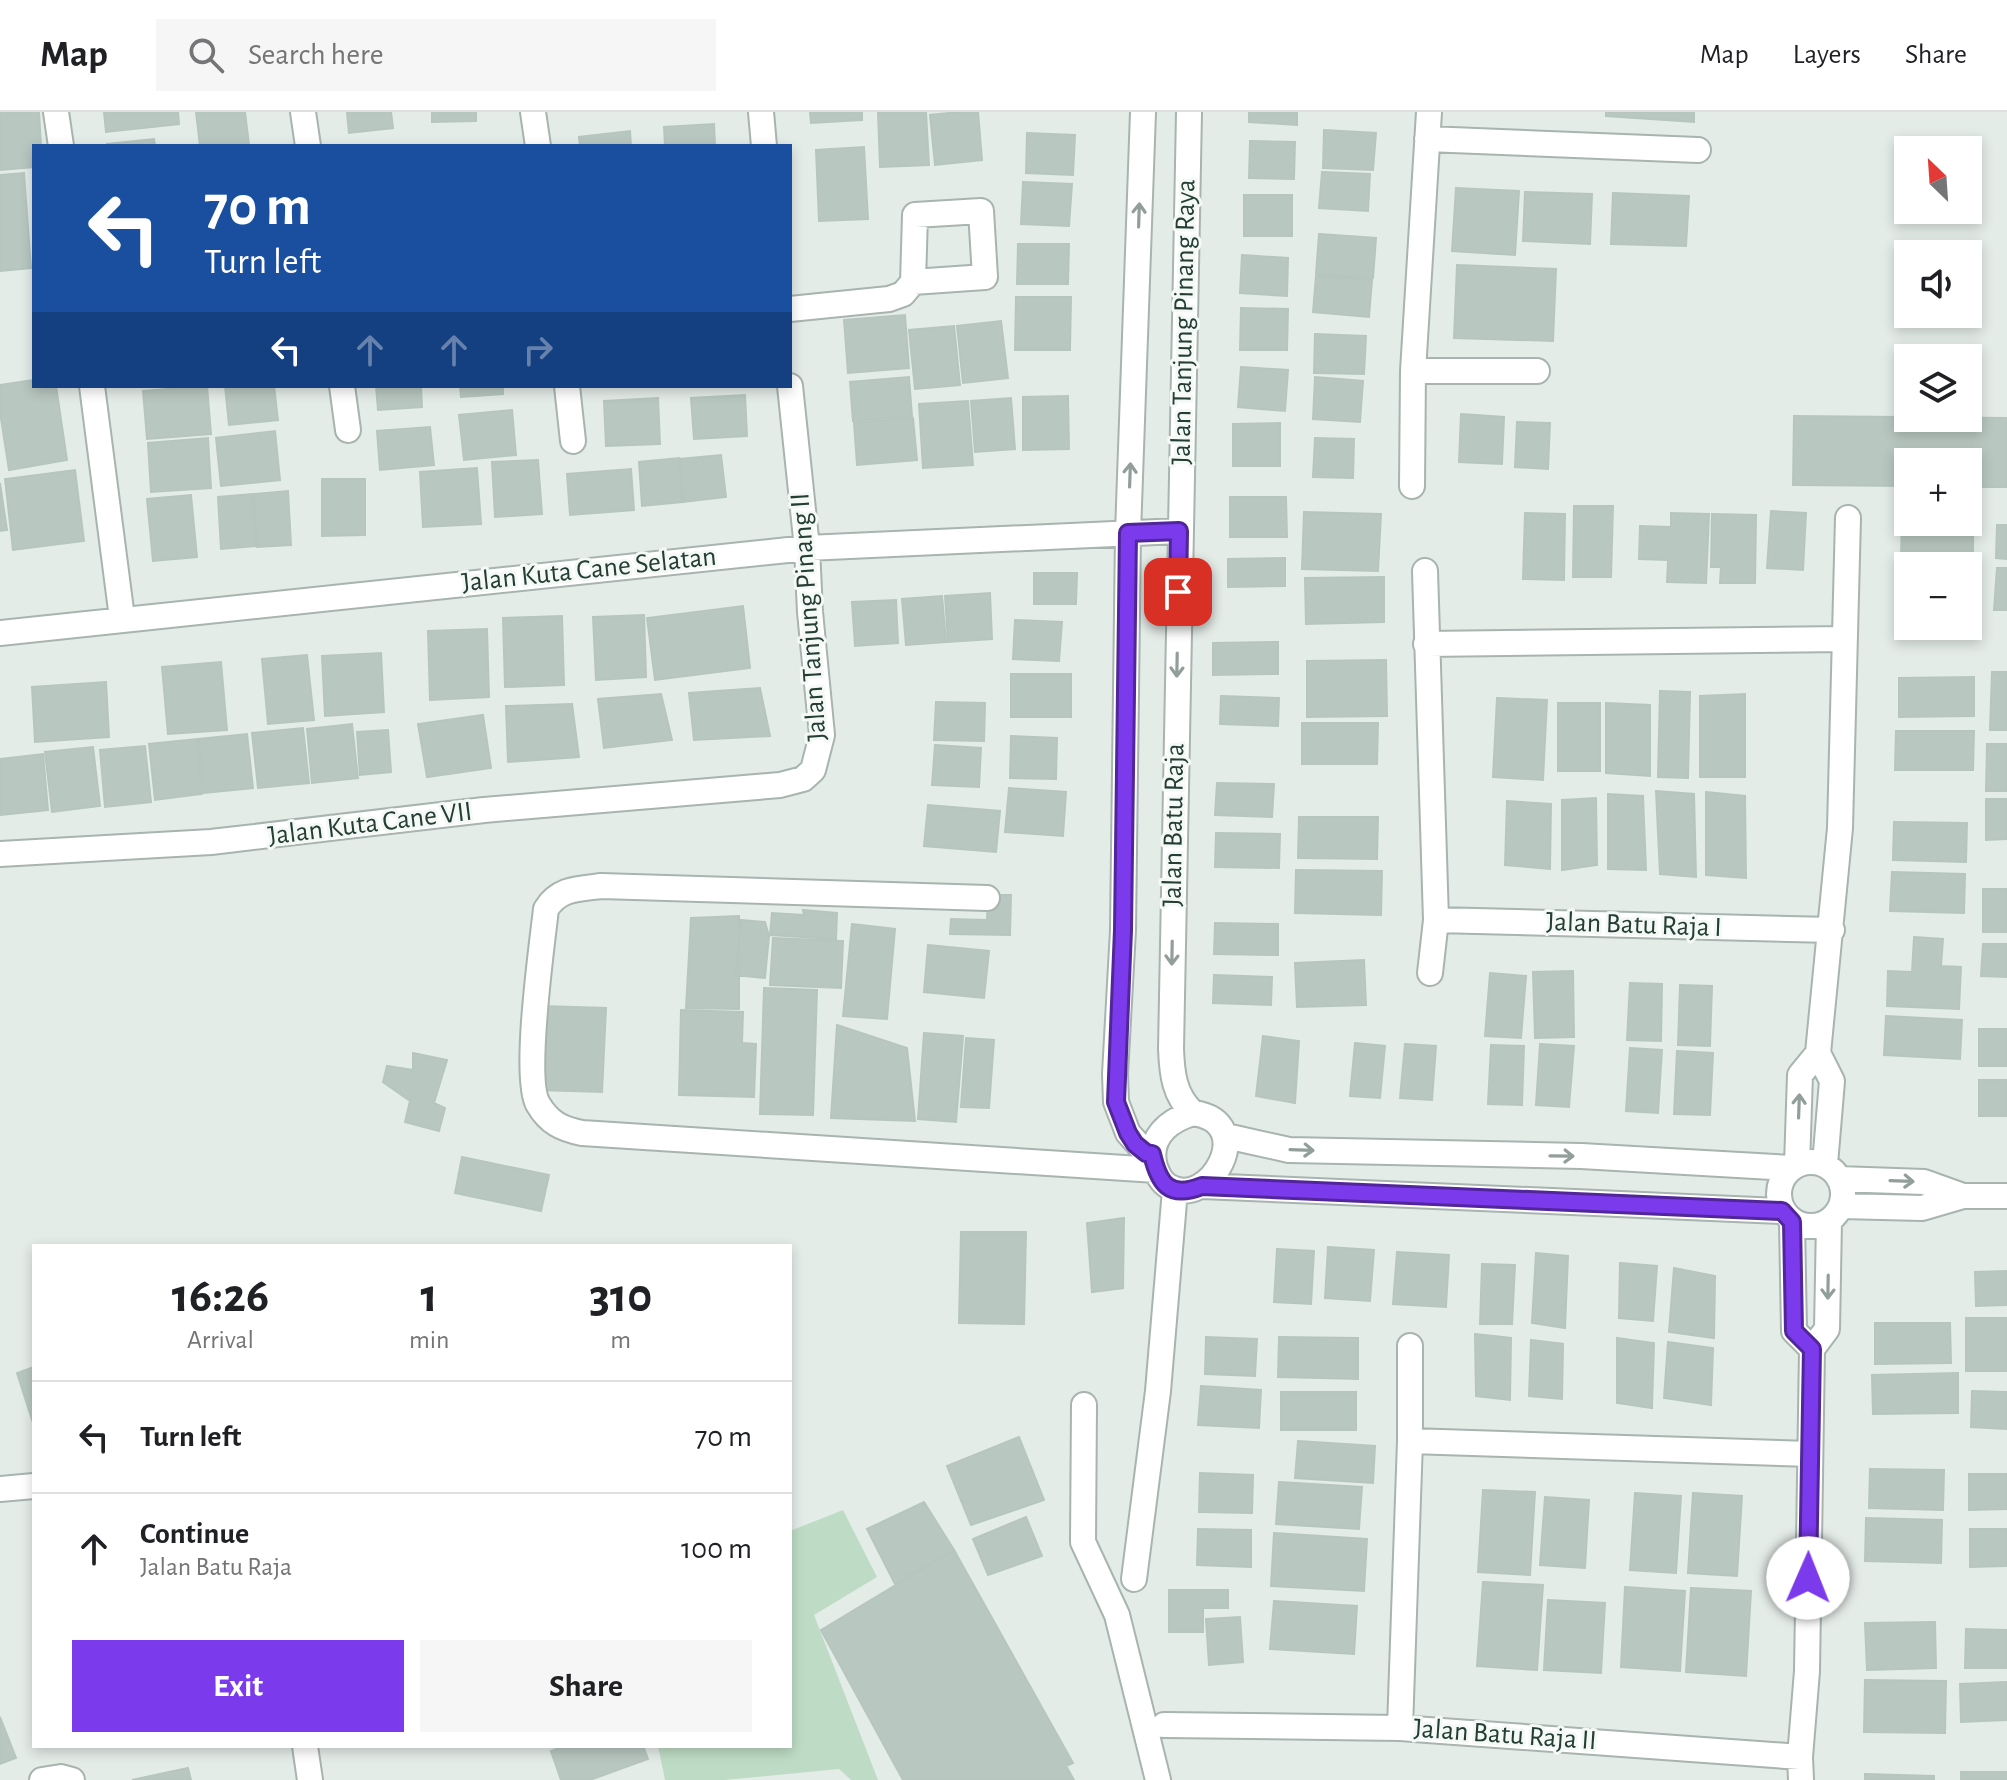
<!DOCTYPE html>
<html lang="en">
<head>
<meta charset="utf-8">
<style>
  :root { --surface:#fff; --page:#f6f6f6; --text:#202124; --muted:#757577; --line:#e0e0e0; --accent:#7c3aed }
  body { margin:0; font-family:"Alegreya Sans",sans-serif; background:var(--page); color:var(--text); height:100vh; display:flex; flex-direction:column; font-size:30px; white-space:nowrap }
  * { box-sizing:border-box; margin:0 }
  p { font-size:26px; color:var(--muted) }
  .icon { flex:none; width:44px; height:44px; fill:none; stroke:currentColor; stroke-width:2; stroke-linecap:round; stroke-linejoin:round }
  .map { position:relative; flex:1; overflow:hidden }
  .side { position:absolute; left:32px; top:1132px; width:760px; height:504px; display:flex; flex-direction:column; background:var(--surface); border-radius:0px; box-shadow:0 4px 12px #0003 }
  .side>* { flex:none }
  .guide { position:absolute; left:32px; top:32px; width:760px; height:244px; border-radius:0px; box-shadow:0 4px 12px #0003; background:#1a4fa0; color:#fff; overflow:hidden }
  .needle { width:52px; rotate:335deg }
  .controls { position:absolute; left:1894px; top:24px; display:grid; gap:16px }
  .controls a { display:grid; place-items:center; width:88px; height:88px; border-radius:0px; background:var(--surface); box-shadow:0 4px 12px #0003; font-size:40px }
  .pin { position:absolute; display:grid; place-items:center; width:68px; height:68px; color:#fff; margin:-34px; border-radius:16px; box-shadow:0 4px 12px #0006 }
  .me { position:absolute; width:88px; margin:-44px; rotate:1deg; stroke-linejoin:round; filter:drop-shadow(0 0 6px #0008) }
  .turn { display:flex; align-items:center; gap:28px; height:168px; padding:0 40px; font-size:36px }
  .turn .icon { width:104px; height:104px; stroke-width:2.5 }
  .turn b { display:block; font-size:56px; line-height:68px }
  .lanes { display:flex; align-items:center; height:76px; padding:0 40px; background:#0003; justify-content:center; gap:40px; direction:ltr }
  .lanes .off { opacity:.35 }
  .eta { display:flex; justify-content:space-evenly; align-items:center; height:136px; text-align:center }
  .eta b { font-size:48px; font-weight:700; line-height:56px }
  .primary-button { display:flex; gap:16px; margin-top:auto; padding:16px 40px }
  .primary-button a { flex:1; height:92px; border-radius:0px; background:var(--accent); color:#fff; font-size:32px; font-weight:700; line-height:92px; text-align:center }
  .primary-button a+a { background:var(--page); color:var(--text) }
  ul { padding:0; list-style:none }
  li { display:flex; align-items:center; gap:24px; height:112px; padding:0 40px; border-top:2px solid var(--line) }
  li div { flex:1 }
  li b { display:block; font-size:30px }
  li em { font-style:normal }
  header { display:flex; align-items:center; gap:48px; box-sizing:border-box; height:112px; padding:0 40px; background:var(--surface); border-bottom:2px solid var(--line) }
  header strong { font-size:38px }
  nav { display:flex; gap:44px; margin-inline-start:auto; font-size:28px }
  .search { width:560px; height:72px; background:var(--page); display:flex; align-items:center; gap:20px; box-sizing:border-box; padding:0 28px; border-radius:0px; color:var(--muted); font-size:30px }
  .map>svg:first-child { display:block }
  .green { fill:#bedcc5 }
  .building { fill:#b9c7c1; stroke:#b6c6bf; stroke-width:2 }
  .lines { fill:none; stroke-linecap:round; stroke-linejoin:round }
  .minor-casing { stroke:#a7b4af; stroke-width:28 }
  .minor { stroke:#fff; stroke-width:24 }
  .oneway { stroke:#929e9a }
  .route-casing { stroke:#51269a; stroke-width:20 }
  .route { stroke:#7c3aed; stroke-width:14 }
  .labels { text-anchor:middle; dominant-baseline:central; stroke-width:6; stroke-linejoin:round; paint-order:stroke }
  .street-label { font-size:28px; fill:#243d35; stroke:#f4f9f6 }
</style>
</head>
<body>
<header>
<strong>Map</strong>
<div class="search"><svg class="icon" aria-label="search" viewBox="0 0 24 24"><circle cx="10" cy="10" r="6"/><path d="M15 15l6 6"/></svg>Search here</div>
<nav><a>Map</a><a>Layers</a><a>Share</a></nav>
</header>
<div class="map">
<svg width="2007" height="1668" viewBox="0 0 2007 1668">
  <rect width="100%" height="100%" fill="#e4ece8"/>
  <path class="green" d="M843,1398L877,1465L814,1503L878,1668H851L839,1657L725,1668H665L658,1634H790V1419Z"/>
  <path class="building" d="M0,0H39L41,34H34V55L0,58Z
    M104,0H178L179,12L106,20Z
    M196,0H245L249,33L200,34Z
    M347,0H391L393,16L349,21Z
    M432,0H476V9L432,10Z
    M810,0H862V8L811,11Z
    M878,0H926L929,53L880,55Z
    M958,0H978L982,48L935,53L930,3Z
    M1249,0H1297V13L1249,10Z
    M1606,0H1694V10L1606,4Z
    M714,12L715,34H665L664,15Z
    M1324,18L1376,21L1373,58L1323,56Z
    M630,19L631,34H580L579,25Z
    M1027,21L1075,23L1073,63L1026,61Z
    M154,27L155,34H107V32Z
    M1250,29L1295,30L1294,67L1249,66Z
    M864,35L868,107L819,109L816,38Z
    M1322,60L1370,62L1368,99L1319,96Z
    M24,61L31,156L0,159V63Z
    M1023,70L1072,72L1069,114L1021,112Z
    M1456,76L1519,79L1515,143L1452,139Z
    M1525,80L1592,82L1590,132L1523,129Z
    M1613,81L1689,84L1686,134L1611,132Z
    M1244,83H1292V124H1244Z
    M1319,122L1376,126L1373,166L1316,162Z
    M1018,132H1069L1068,172H1017Z
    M1242,143L1288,146L1287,184L1240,181Z
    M1457,153L1556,157L1553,229L1454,226Z
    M1316,164L1372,168L1369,205L1313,200Z
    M1016,185H1071L1070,238H1015Z
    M1241,196L1288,197L1287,238H1240Z
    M905,203L909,256L848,261L844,208Z
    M1001,209L1008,266L963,271L957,214Z
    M954,214L960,273L915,277L909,218Z
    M1315,222L1366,224L1364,262L1314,261Z
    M1241,255L1288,258L1285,299L1238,295Z
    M909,265L912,304L853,309L850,270Z
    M1315,265L1363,269L1360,310L1313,307Z
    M34,268V274H56L67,348L9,358L0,300V273Z
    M207,274L211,322L147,327L143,279Z
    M225,274H274L278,308L229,313Z
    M376,274H421L422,295L378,298Z
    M460,274H503V282L461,285Z
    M745,283L747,324L694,327L691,286Z
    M1068,284L1069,337L1023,338V285Z
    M658,286L660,332L606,334L604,289Z
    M1011,286L1015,337L975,340L971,289Z
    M968,289L973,353L923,356L919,292Z
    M512,298L516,343L464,348L459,303Z
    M1461,302L1504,305L1502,352L1459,350Z
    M1794,304L2007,306V375H1968V350H1908V374L1793,373Z
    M913,306L917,348L857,353L854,311Z
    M1517,310L1550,311L1548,357L1515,355Z
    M1280,311V354H1233V312Z
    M430,315L434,353L380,358L377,319Z
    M275,319L280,368L221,374L216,326Z
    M208,326L211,376L151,380L148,331Z
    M1315,326L1354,327L1353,366L1313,365Z
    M721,343L726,385L684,390L680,347Z
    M679,346L682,390L642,394L639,350Z
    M538,348L542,402L495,405L492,350Z
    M477,356L481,412L423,415L420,360Z
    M631,357L634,398L570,403L567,362Z
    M75,358L84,429L13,438L5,367Z
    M322,367H365V423L322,424Z
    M0,371L7,418L0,419Z
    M288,379L291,433L257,435L254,382Z
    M252,382L256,434L221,437L218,385Z
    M191,383L197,445L153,449L147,387Z
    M1230,385H1286L1287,425H1230Z
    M1574,394H1613L1611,465H1573Z
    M1771,399L1806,401L1803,458L1767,456Z
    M1304,400L1381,402L1378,459L1302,457Z
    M1525,401L1565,402L1564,468L1523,467Z
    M1671,401L1709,402L1706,471L1667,470L1668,448L1639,447L1640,414L1671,415Z
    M1712,402L1756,403L1755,471H1720L1721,455H1711Z
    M1902,407H1908V410H1968V407H1973V445H1901Z
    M1997,413H2007V447L1996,446Z
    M1285,446V474L1228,475V447Z
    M1896,455H1908V494H1895Z
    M1968,456H1975L1974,495H1968Z
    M1997,456H2007V498H1994Z
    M1034,461H1077L1076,492H1034Z
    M1384,465V510L1306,512L1305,466Z
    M990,481L992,527L948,530L945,484Z
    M942,484L946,530L906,533L902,487Z
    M896,488L898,531L855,534L852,490Z
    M743,494L750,556L655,568L647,506Z
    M644,503L646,565L596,568L593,505Z
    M562,504L564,573L505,575L503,506Z
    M1015,508L1062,510L1059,549L1013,547Z
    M487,517L489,585L430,588L428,519Z
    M1278,530V562L1213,563V531Z
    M381,541L384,600L325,604L322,544Z
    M307,543L314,608L268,612L262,547Z
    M1386,548L1387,604L1307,605V549Z
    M221,550L227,618L168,622L162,555Z
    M1992,560H2007V618H1990Z
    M1011,562H1071V605H1011Z
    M1974,565V604L1899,605V566Z
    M106,570L109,625L35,630L32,575Z
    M760,576L770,624L694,628L689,581Z
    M1660,579L1690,580L1688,666L1658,665Z
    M661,582L672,628L604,636L598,587Z
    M1745,582V665H1700V584Z
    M1221,584L1279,586L1278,614L1220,612Z
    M1497,586L1547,588L1543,668L1493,665Z
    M936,590L985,591L984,629L934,628Z
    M1558,591H1600V659H1558Z
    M1606,591L1650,593V664L1606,661Z
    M572,592L579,645L508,650L506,594Z
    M483,603L491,656L427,665L418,612Z
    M1302,611H1378L1377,652H1302Z
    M352,612L358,666L312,671L307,617Z
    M303,616L309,671L258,676L252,621Z
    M388,618L391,660L360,663L357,620Z
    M1896,619H1974L1973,658H1895Z
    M247,622L253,676L204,681L199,627Z
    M1011,624L1057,626L1056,667L1010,666Z
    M197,627L202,682L155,688L149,632Z
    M1987,632H2007V679H1986Z
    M935,633L981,636L979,675L932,673Z
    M145,634L151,690L105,695L100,638Z
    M93,635L100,694L52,700L45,640Z
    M43,642L48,698L0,703V647Z
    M1217,671L1274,672L1272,705L1215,703Z
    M1009,676L1066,680L1063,724L1005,720Z
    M1656,679L1694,682L1696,765L1660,762Z
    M1706,680L1745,684L1746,766L1706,763Z
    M1608,682L1643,684L1646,758L1608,757Z
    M1596,686L1597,753L1562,758V688Z
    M1986,687H2007V727L1986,728Z
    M1507,689L1551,692L1550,757L1505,753Z
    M928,693L1000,699L996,740L924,734Z
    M1299,705H1378L1377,747L1298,746Z
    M1894,710L1967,711L1966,750L1893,748Z
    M1216,721L1280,722L1279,756L1215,755Z
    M1296,758L1382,759L1381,803L1295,801Z
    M1892,760L1965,762L1964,801L1890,799Z
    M1983,777H2007V820H1983Z
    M988,783H1011L1010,823L950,822L951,807L987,808Z
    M803,798L837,801L836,827L770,823L772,801L804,803Z
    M739,804V897L686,896L691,806Z
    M741,808L765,810L769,824L765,866L735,863Z
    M1215,811L1278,812V843L1214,842Z
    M852,812L895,817L887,907L843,904Z
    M1914,825L1943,827L1941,854L1961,855L1959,897L1887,894L1888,859L1912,860Z
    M773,826L843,829L841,876L770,873Z
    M1983,832H2007V865L1981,864Z
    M928,833L989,839L984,886L924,880Z
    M1364,848L1366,893L1297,895L1295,851Z
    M1573,859L1574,925L1535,926L1533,860Z
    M1490,861L1526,864L1521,926L1485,924Z
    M1214,863L1272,865L1271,893L1213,891Z
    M1630,871L1662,872L1661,929L1627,928Z
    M1680,873L1712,874L1710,934L1678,933Z
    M764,876L817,878L813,1003L760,1002Z
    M542,894L606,896L602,980L539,978Z
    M681,898L743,900L742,931L756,932L754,985L679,983Z
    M1886,904L1962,908L1960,947L1884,943Z
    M837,913L907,936L915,1009L831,1006Z
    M1979,917H2007V954H1979Z
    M924,921L963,924L956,1010L918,1007Z
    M1263,924L1299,929L1295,991L1256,984Z
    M966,926L994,928L989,996L961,995Z
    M1355,931L1385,934L1380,986L1350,984Z
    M1405,932L1436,934L1432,988L1400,986Z
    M1540,932L1574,934L1569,995L1536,993Z
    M1491,933L1524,934L1522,993L1488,992Z
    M1630,936L1662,938L1658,1001L1626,999Z
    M1677,939L1713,941L1710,1003L1674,1002Z
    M413,941L447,948L434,991L445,996L439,1019L405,1010L410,989L383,970L387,954L413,958Z
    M1979,968H2007V1004H1979Z
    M462,1045L549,1063L541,1099L455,1081Z
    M1124,1106L1123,1176L1092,1180L1087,1111Z
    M961,1120H1026L1024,1212L959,1211Z
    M1328,1135L1374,1138L1370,1189L1325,1186Z
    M1277,1137L1314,1139L1311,1192L1274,1190Z
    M1397,1140L1449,1143L1446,1195L1393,1192Z
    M1536,1141L1568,1144L1565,1216L1532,1211Z
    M1620,1151L1657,1154L1653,1209L1619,1206Z
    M1482,1152L1515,1153L1512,1212H1480Z
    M1674,1156L1715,1164L1714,1226L1669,1220Z
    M2007,1159V1193L1976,1194L1975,1160Z
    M1966,1206H2007V1259H1966Z
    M1875,1211H1950L1951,1251L1875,1252Z
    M1475,1222L1511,1226L1510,1288L1476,1284Z
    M1206,1225L1257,1227L1255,1264L1205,1262Z
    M1279,1225L1358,1226V1267L1278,1265Z
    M1617,1226L1654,1231L1652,1296L1617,1291Z
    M1531,1228L1563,1232L1562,1287L1529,1284Z
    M1668,1230L1713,1236L1711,1293L1664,1286Z
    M34,1255V1314L17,1261Z
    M1958,1261V1301L1873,1302L1872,1263Z
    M1201,1274L1261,1278L1259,1316L1198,1313Z
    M1972,1279L2007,1280V1317L1971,1315Z
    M1281,1280H1356V1318H1281Z
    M1019,1325L1044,1388L971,1413L947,1354Z
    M1298,1329L1375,1334L1373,1371L1295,1366Z
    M1870,1357L1944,1358L1943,1398L1869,1396Z
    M1200,1361L1253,1363L1252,1401L1199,1400Z
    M1969,1362H2007V1397L1969,1398Z
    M1279,1370L1362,1375L1359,1417L1276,1412Z
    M1483,1378L1535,1380L1530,1463L1478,1460Z
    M1635,1381L1681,1384L1676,1461L1630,1458Z
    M1693,1381L1742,1384L1737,1464L1688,1461Z
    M1545,1385L1589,1388L1585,1456L1540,1453Z
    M924,1390L954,1438L895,1472L867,1417Z
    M1026,1405L1042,1444L988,1463L973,1427Z
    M1866,1406L1942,1408L1941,1451L1865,1449Z
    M1198,1417L1251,1418V1455L1197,1453Z
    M1970,1417H2007V1454L1970,1455Z
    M1274,1421L1367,1427L1364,1479L1271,1474Z
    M954,1438L1073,1651L1066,1654L1074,1668H903L821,1518Z
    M1483,1470L1543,1473L1537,1558L1477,1554Z
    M1625,1475L1685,1479L1680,1559L1621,1555Z
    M1691,1476L1751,1479L1746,1564L1686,1560Z
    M1169,1478H1228V1496H1203V1520H1169Z
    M1548,1488L1605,1491L1601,1561L1544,1558Z
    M1274,1489L1357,1494L1354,1542L1270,1537Z
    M1240,1505L1243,1550L1209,1553L1206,1507Z
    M1935,1510L1936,1556L1867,1558L1865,1511Z
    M1966,1517L2007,1518V1556H1965Z
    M1865,1568L1946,1569L1945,1621L1864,1620Z
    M2007,1570V1608L1961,1610L1960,1572Z
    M0,1605L16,1646L0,1652Z
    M564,1634H643L648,1647L590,1668H561L551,1639Z
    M188,1656L191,1668H132Z
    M1961,1660H2007V1668H1961Z
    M1865,1662L1934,1664V1668H1865Z"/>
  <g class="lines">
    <defs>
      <path id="minor" d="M56,0L61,34
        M303,0L308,34
        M533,0L538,34
        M761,0L764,34
        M1143,0L1128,421L1123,818L1115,962L1116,990L1128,1021L1146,1041L1152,1042
        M1189,0L1171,937C1172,962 1174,983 1193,1001
        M1427,27L1698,38
        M790,197L889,187L903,182L913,170L915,103L981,99L985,165L913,170
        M1413,259H1537
        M92,274L122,506
        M342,274L348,318
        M567,274L573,329
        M1412,374L1413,259L1429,0
        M1425,459L1436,808L1430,861
        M0,521L807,436L1179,419
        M1426,532L1844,527
        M0,742L211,730L484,698L780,673L803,667L813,658L822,623L810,500L807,436L790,274
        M987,786L601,774C578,777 559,776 546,797C542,833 523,966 538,992C549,1011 562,1017 582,1021L1156,1058
        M1436,808L1832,818
        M1193,1001C1260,1010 1209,1100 1168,1074C1161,1070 1158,1063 1155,1055C1147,1026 1168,1009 1193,1001Z
        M1226,1024L1289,1038L1581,1044L1791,1056
        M1779 1082a32 32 0 1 1 64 0a32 32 0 1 1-64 0Z
        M1825,1052L1832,969L1818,941L1840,716L1848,406
        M1797,1053L1800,963L1818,941
        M1839,1067L1924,1070L1963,1084
        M1202,1074L1782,1099
        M1841,1094L1922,1096L1963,1084H2007
        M1792,1110L1794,1219L1812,1237
        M1084,1293L1083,1430L1117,1503L1158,1668
        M1410,1329L1810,1342
        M0,1377L34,1374
        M1134,1467L1158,1279L1175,1078
        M1164,1613L1400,1616L1800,1645
        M1400,1616L1410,1329V1234
        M305,1634L310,1668
        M42,1668L61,1665L72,1668
        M1801,1668L1800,1645L1807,1559L1812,1237L1827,1217L1829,1109"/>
    </defs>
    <use href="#minor" class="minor-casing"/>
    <use href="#minor" class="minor"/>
  </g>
  <defs><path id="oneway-shaft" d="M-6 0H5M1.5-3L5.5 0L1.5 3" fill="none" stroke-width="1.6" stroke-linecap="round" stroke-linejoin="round" transform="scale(2)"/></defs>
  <g class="oneway">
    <use href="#oneway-shaft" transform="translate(1139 103) rotate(-88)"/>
    <use href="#oneway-shaft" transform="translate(1130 363) rotate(-88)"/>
    <use href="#oneway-shaft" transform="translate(1177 553) rotate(91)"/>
    <use href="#oneway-shaft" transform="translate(1172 841) rotate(91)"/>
    <use href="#oneway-shaft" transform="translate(1799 994) rotate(-88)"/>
    <use href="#oneway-shaft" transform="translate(1302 1038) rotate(2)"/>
    <use href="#oneway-shaft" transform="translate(1562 1044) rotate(1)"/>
    <use href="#oneway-shaft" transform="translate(1902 1069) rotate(2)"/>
    <use href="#oneway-shaft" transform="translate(1828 1175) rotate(91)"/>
  </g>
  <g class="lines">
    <defs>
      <path id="route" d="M1178,480L1179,419L1128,421L1123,818L1116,990L1128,1021L1135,1032L1146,1041L1152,1042C1159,1072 1169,1087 1202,1074L1782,1099L1792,1110L1794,1219L1812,1237L1808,1466"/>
    </defs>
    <use href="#route" class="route-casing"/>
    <use href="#route" class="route"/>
  </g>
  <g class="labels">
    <g class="street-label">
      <text transform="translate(1184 210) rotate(-89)">Jalan Tanjung Pinang Raya</text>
      <text transform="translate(589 458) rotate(-6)">Jalan Kuta Cane Selatan</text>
      <text transform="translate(809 505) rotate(-94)">Jalan Tanjung Pinang II</text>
      <text transform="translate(370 712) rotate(-7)">Jalan Kuta Cane VII</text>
      <text transform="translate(1174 713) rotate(-89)">Jalan Batu Raja</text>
      <text transform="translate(1634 813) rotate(2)">Jalan Batu Raja I</text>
      <text transform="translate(1505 1623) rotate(4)">Jalan Batu Raja II</text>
    </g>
  </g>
</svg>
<div class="controls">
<a><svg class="needle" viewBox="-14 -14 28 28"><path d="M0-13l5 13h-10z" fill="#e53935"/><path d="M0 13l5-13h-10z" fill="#757577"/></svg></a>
<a><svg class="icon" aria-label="sound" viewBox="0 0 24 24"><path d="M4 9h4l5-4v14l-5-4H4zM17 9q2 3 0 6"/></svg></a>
<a><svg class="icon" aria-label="layers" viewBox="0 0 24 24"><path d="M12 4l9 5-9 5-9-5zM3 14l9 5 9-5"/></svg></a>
<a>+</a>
<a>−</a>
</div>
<div class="pin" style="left:1178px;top:480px;background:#d93025"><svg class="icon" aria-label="arrive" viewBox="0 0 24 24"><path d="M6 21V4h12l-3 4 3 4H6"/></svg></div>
<svg class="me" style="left:1808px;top:1466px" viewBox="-20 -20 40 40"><circle r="19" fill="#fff"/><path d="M0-13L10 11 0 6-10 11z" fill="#7c3aed"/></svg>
<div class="guide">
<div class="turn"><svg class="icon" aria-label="left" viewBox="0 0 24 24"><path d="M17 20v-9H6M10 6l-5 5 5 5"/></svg><div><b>70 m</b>Turn left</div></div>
<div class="lanes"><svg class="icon" aria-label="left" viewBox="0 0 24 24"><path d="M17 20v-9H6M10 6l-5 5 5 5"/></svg><svg class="icon off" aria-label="ahead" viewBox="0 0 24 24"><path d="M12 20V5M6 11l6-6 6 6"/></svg><svg class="icon off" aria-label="ahead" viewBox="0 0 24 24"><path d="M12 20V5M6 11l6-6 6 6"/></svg><svg class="icon off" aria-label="right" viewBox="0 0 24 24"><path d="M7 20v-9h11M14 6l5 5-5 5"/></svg></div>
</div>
<section class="side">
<div class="eta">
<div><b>16:26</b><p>Arrival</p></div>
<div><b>1</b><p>min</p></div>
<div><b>310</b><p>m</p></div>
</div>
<ul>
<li><svg class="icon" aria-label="left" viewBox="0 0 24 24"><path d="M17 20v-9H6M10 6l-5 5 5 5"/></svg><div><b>Turn left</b></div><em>70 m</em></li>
<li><svg class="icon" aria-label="ahead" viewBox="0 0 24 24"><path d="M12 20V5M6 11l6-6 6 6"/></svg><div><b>Continue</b><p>Jalan Batu Raja</p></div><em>100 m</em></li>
</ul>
<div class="primary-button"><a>Exit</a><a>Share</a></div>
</section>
</div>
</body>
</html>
